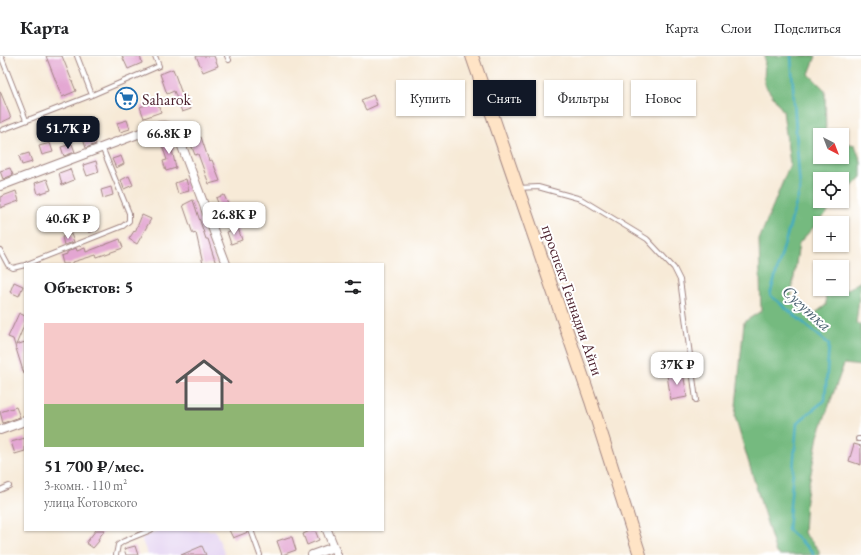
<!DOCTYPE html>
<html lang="ru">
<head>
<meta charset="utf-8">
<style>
	:root { --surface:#fff; --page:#f6f6f6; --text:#202124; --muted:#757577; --line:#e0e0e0; --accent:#111827 }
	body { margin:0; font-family:"EB Garamond",serif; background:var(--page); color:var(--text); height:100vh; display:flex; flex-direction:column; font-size:15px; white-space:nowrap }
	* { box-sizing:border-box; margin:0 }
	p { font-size:13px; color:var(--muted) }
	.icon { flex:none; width:22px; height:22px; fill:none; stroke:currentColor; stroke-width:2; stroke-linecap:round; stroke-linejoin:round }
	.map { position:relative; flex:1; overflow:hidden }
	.sheet { position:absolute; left:24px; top:207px; width:360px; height:268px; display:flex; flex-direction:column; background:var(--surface); border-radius:0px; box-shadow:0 1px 3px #0004 }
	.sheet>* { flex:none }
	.top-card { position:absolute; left:396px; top:24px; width:380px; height:36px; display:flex; gap:8px }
	.needle { width:26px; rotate:138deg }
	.buttons { position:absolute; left:813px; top:72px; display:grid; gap:8px }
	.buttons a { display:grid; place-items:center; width:36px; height:36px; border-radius:0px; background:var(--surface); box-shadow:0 1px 3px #0004; font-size:20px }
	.price { position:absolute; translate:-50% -34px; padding:0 9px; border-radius:8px; background:#fff; color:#222; font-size:13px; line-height:26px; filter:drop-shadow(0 1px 2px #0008) }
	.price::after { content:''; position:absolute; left:50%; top:24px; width:12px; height:9px; margin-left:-6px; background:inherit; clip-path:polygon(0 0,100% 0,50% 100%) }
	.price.selected { background:var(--accent); color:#fff }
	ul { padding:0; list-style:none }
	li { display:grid; align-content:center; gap:8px; height:212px; padding:0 20px }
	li+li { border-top:1px solid var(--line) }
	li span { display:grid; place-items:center; height:124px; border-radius:0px; color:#555 }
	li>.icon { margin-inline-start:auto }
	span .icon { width:72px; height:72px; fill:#fffc; stroke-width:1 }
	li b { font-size:17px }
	h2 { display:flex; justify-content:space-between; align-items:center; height:48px; padding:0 20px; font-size:17px }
	.pill { padding:0 14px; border-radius:0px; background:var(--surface); box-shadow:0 1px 3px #0004; font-size:14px; line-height:36px }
	.pill.selected { background:var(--accent); color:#fff }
	header { display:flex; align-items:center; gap:24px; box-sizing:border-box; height:56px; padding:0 20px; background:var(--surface); border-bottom:1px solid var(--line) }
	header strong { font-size:19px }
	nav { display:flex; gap:22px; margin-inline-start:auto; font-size:14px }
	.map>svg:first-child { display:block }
	.built { fill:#e4d3f2 }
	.forest { fill:#74ba7f; stroke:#5f6c55 }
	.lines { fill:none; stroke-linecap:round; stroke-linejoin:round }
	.stream { stroke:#42acc1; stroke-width:2.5 }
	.building { fill:#e3a6d2 }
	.lane-casing { stroke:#a08481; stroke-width:6 }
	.street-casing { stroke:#a08481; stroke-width:10 }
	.secondary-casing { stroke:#a08481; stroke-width:14 }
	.lane { stroke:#fff; stroke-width:4 }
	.street { stroke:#fff; stroke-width:8 }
	.secondary { stroke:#ffe4c6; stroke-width:12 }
	.labels { text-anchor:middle; stroke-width:4; stroke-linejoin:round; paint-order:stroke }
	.poi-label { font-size:16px; fill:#4a1f2b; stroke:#fff; text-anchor:start }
	.street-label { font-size:16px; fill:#4a1f2b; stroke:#fff }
	.water-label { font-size:17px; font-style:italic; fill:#465e6e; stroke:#fff }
</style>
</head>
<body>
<header>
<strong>Карта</strong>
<nav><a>Карта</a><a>Слои</a><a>Поделиться</a></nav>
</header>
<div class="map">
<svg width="861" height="499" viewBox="0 0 861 499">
	<rect width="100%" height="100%" fill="#fff"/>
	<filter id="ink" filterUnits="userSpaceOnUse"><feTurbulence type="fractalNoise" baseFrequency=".025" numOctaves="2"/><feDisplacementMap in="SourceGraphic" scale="8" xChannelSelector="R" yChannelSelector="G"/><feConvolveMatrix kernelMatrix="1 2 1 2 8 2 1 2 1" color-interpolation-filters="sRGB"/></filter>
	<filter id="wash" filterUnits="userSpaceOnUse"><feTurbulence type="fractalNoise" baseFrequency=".012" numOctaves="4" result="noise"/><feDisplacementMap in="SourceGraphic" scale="16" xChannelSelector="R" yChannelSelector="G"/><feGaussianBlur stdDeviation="0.9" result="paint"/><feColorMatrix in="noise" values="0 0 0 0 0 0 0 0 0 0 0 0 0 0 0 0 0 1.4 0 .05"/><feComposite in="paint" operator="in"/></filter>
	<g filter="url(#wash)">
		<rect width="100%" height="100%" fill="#f7ead7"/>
		<path class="built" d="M160,474H215L225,499H148L141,482Z"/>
		<path class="forest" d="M765,0H816L809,18L825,34L826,79H820V101H842V86L855,89L861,106V121L842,141V123H820V145H838L799,187L791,242L814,258L826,249L825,233H842V225L845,235L861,225L856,268H861V310L844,308L818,380L806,443L804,477L819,494V499H779L776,497L735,361L744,266L761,255L759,184L790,108L783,55L764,28Z"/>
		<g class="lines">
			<path class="stream" d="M791,0L800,134L770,239L829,288L825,344L797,367L788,474L813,496V499"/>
		</g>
		<g id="blocks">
			<path class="building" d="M46,0H62L76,35L62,41Z
				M122,0H140L142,7L128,13Z
				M196,0H214L218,10L203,16Z
				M173,13L183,41L186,40L191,53L182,56L174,35L167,38L160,18Z
				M0,35L11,62L0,67Z
				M133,36L137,44L121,51L118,42Z
				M373,39L377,49L366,54L361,44Z
				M157,45L161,56L144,62L140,51Z
				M127,64L130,73L120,76L117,67Z
				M94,80L96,88L86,92L83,83Z
				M201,81L209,105L212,104L220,125L209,128L198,98L195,99L190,86Z
				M171,82L174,94H172L176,112L166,115L163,105L167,104L161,86Z
				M50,87L53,96L42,99L39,90Z
				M72,88L75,96L64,100L61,91Z
				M29,97L32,106L22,109L19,100Z
				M121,100L124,108L116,112L112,103Z
				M96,105L99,116L87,120L83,109Z
				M10,112L13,119L3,123L0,115Z
				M70,113L74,124L62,129L59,117Z
				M129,120L133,129L124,133L121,124Z
				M47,123L51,134L38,138L35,127Z
				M186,123L189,135L178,138L175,127Z
				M111,131L113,139L103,142L101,134Z
				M16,135L19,145L0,152V141Z
				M224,139L228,148L220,151L216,142Z
				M193,144L206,183H208L216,208H203L196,177L193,178L183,149Z
				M142,159L151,163L137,188L129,183L134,175L135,176Z
				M95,165L99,173L89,177L86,169Z
				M238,172L242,184L231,188L227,176Z
				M71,178L74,186L64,189L62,181Z
				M120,183L123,192L97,201L96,199L73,206V208H63L61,200L67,198V196L76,192L77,195L85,192L86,196Z
				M14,226L23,230L19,240L10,236Z
				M19,257L25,260V267L16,289L25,286V318H24L13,283L8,281Z
				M683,316L687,341L671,344L667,319Z
				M16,351L20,361L3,367L0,356Z
				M25,382V395L15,398L11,386Z
				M854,388L861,390V409L849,405Z
				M96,474H105L98,483L99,485L93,492L86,487Z
				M229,474H248V476L233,482Z
				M312,474H315L319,484L307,489L303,478Z
				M289,481H292L296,494L282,499L277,485Z
				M135,490L138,499H126L124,493Z
				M202,490L206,499H181Z"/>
		</g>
	</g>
	<g filter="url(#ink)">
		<use href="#blocks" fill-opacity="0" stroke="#a08481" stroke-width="1"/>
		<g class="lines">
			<defs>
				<path id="lane" d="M1,0L26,64
					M77,0L92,39
					M227,0L229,4
					M2,74L92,39L159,10L155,0
					M518,132L538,131L581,143L647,183L674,212L680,224L696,344
					M0,194L8,209L13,212L25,209
					M27,208L123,170L129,165V157L102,91
					M858,383H861
					M0,434L9,430
					M251,474L260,499
					M116,499L118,489L124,485L151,474"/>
				<path id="street" d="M0,130L159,70C173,68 174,74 180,85L226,208
					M0,374L25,365
					M327,474L337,499
					M312,499L334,491"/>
				<path id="secondary" d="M472,0L591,345L640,499"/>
			</defs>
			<use href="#lane" class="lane-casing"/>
			<use href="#street" class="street-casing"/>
			<use href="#secondary" class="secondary-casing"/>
			<use href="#lane" class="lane"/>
			<use href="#street" class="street"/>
			<use href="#secondary" class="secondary"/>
		</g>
	</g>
	<defs>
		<symbol id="supermarket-ring" viewBox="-11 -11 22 22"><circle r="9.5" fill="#fff" stroke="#1f6fb2" stroke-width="1.5"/><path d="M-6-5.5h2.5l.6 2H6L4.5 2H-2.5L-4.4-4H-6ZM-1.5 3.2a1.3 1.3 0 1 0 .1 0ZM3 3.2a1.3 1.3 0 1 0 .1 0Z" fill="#1f6fb2"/></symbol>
	</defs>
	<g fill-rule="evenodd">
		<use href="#supermarket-ring" x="114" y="30" width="25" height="25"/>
	</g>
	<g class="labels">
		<g class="poi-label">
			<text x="142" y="49">Saharok</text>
		</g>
		<g class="street-label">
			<text transform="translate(573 244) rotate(71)" y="6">проспект Геннадия Айги</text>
		</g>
		<g class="water-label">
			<text transform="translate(807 252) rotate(42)" y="6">Сугутка</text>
		</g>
	</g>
</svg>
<div class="buttons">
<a><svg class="needle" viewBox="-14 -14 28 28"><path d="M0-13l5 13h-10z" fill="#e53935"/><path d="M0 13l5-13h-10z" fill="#757577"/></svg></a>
<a><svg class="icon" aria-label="locate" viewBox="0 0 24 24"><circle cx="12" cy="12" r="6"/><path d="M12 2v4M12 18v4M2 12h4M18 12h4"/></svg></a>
<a>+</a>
<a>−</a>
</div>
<b class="price selected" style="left:68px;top:94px">51.7K ₽</b>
<b class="price" style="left:169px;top:99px">66.8K ₽</b>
<b class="price" style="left:234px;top:180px">26.8K ₽</b>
<b class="price" style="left:68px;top:184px">40.6K ₽</b>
<b class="price" style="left:677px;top:330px">37K ₽</b>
<div class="top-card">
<a class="pill">Купить</a>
<a class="pill selected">Снять</a>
<a class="pill">Фильтры</a>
<a class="pill">Новое</a>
</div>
<section class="sheet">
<h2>Объектов: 5<svg class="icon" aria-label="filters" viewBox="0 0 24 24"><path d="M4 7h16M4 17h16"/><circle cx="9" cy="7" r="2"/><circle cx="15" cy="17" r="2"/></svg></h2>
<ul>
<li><span style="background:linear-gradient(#f6c9c9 65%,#8fb573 0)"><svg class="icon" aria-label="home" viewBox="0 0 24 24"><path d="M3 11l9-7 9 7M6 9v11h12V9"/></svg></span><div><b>51 700 ₽/мес.</b><p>3-комн. · 110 m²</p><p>улица Котовского</p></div></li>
</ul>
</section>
</div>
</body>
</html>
